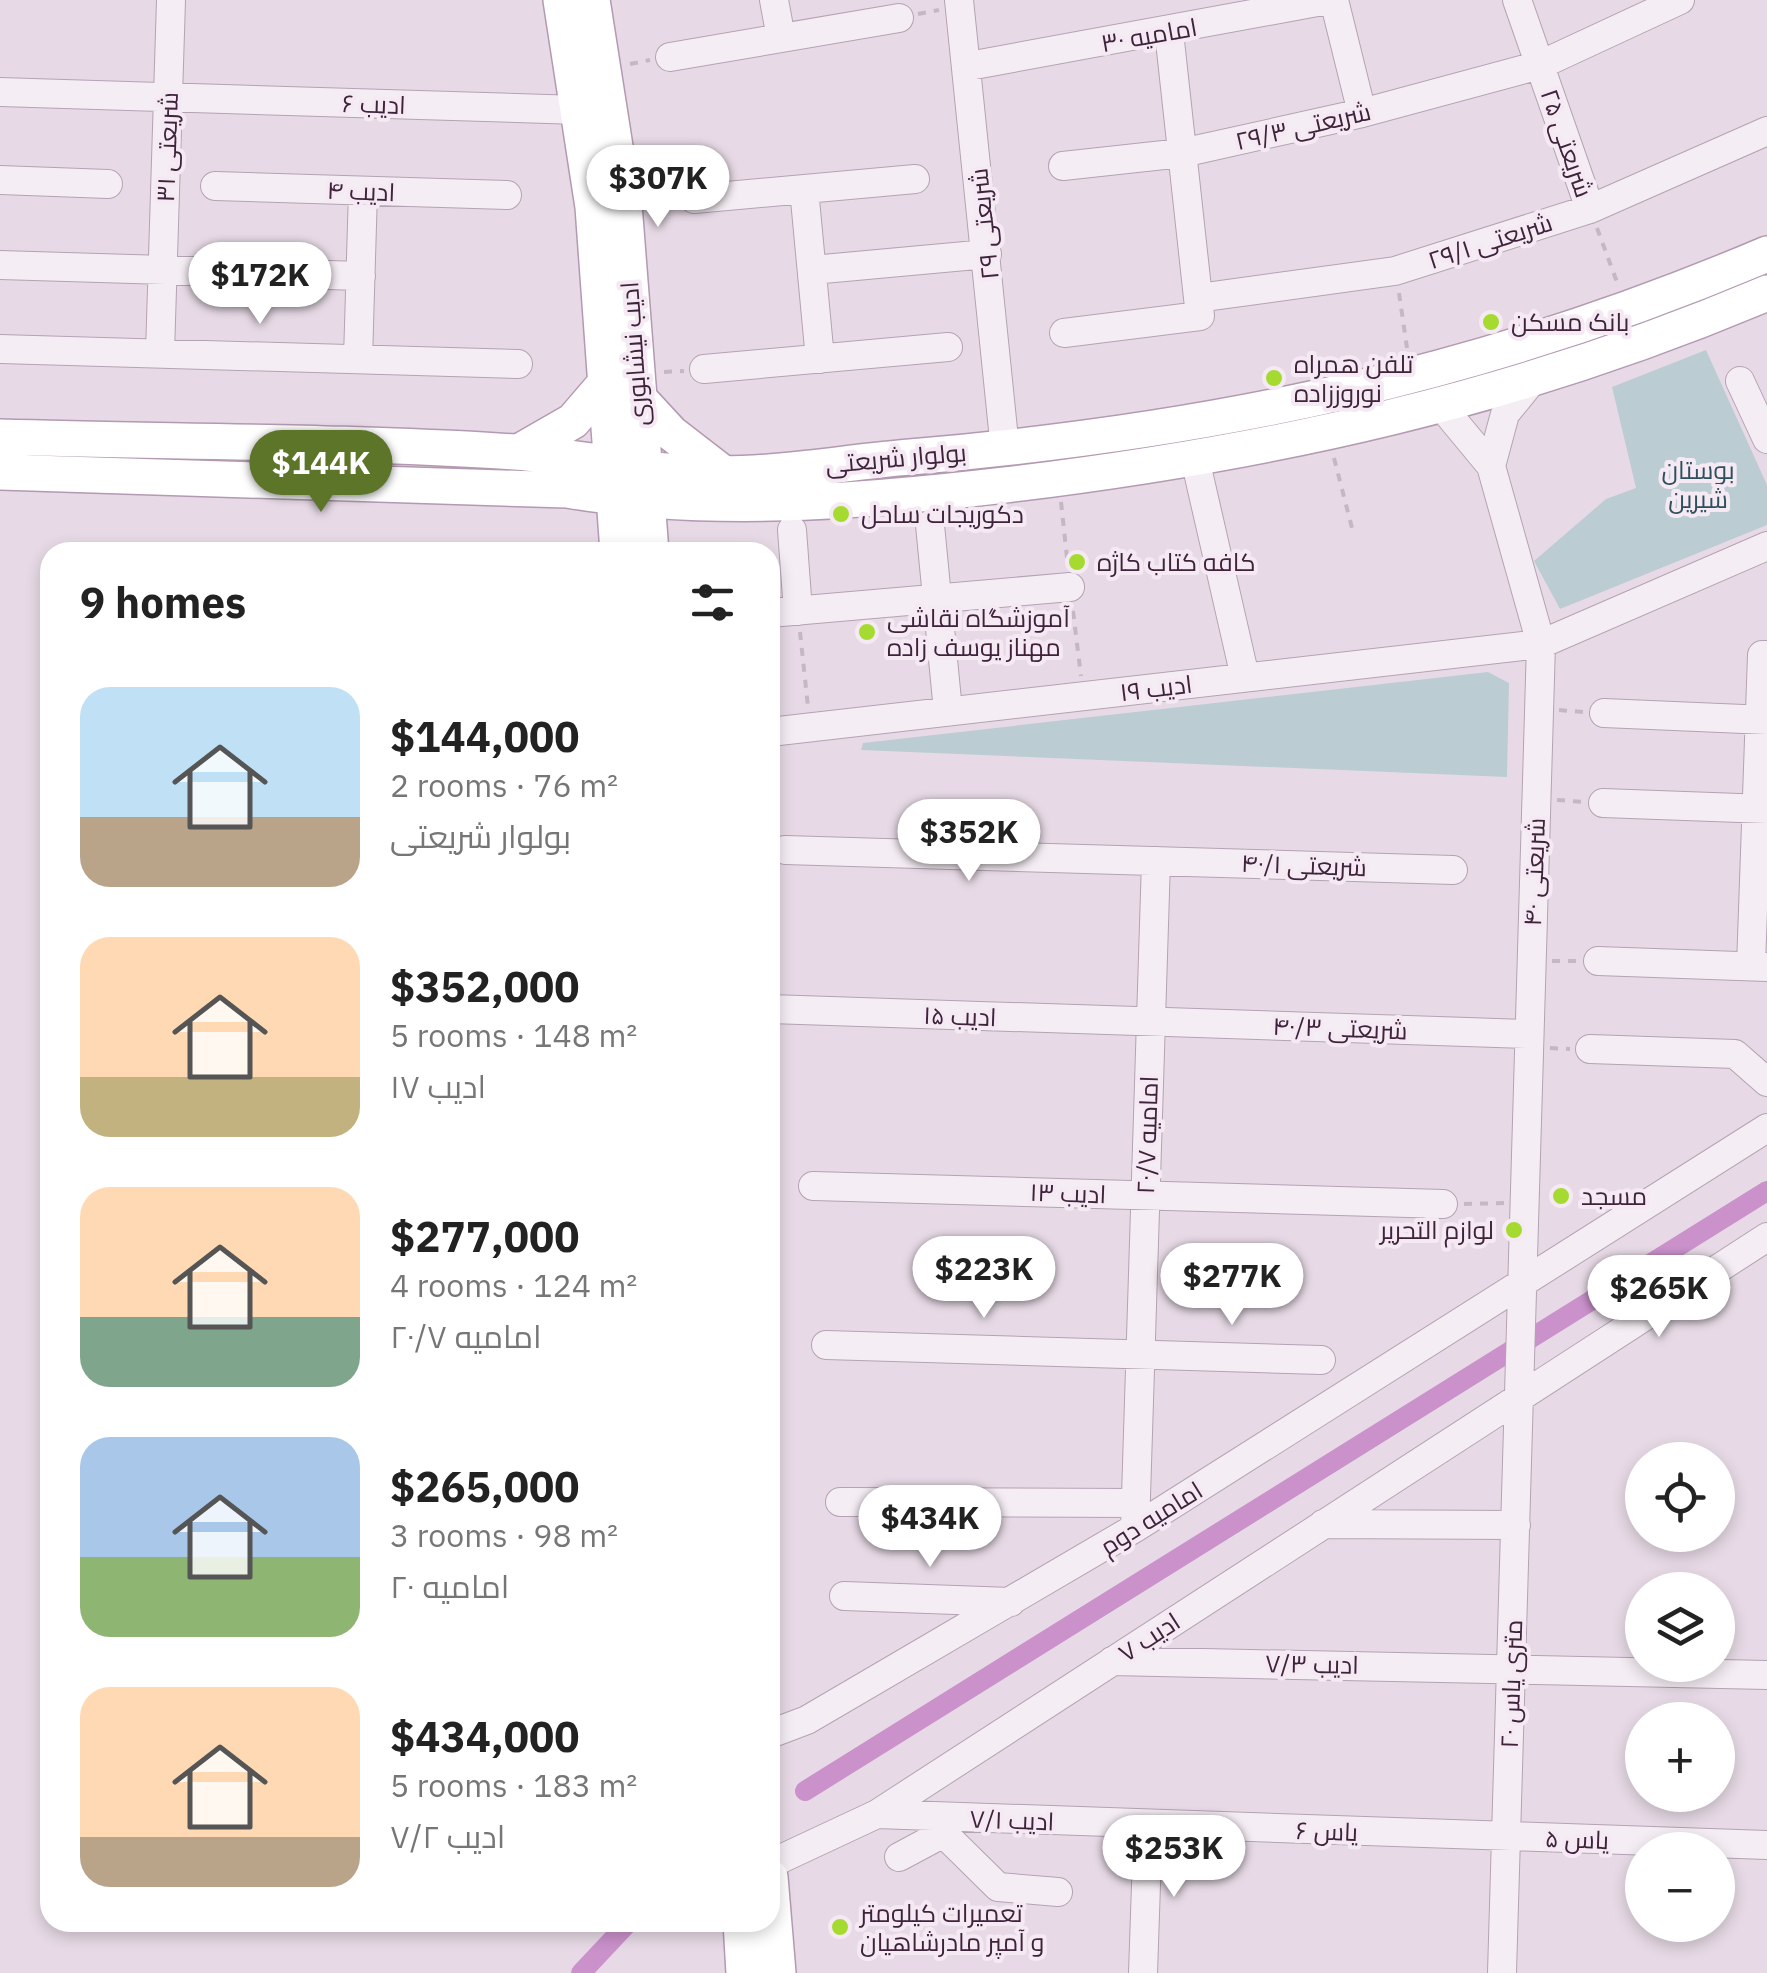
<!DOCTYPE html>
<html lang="en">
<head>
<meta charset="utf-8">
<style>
	:root { --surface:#fff; --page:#f2f2f2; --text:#222; --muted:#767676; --accent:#5d7529 }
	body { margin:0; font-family:"IBM Plex Sans",Cairo,sans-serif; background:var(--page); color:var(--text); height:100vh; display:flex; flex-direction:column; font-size:38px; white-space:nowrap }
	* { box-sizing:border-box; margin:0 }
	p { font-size:32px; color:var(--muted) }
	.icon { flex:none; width:55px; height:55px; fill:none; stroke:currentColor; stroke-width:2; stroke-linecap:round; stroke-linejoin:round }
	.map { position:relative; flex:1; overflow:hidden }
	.details { position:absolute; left:40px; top:542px; width:740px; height:1390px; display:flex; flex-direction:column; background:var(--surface); border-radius:30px; box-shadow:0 5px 15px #0003 }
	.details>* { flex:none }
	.fabs { position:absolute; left:1625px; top:1442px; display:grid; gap:20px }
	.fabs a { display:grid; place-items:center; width:110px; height:110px; border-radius:50%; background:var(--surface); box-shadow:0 5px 15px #0003; font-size:50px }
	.price { position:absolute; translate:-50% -85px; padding:0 22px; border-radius:35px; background:#fff; color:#222; font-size:32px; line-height:65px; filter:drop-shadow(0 2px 5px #0008) }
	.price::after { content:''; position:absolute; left:50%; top:60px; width:30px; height:22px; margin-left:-15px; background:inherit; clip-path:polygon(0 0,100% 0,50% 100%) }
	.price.current { background:var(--accent); color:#fff }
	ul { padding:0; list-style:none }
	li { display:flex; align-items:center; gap:30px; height:250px; padding:0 40px }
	li span { display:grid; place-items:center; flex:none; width:280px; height:200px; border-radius:30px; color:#555 }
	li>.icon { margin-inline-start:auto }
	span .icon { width:120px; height:120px; fill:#fffc; stroke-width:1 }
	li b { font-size:42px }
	h2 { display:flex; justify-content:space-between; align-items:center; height:120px; padding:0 40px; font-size:42px }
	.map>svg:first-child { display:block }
	.green { fill:#bbcdd2 }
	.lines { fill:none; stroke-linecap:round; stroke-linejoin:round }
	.canal { stroke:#ca91cb; stroke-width:20 }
	.minor-casing { stroke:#b4a3b3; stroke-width:30 }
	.major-casing { stroke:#b499b2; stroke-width:38 }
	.path { stroke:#c5b8c4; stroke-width:4; stroke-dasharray:8 8; stroke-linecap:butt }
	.minor { stroke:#f5edf4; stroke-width:28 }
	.major { stroke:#fff; stroke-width:35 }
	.poi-dot { fill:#a5db31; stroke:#f5eaf4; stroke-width:4 }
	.labels { text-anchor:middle; stroke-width:8; stroke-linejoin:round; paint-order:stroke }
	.street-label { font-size:25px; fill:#3e233b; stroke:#f5eaf4 }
	.poi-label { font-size:25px; fill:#3e233b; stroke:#f5eaf4; text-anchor:start }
	.park-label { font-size:25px; fill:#2f4f5b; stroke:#f5eaf4 }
</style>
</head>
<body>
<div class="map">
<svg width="1767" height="1973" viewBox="0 0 1767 1973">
	<rect width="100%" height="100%" fill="#e7dae6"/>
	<path class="green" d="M1706,350L1767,485V525L1560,609L1534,561L1606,499L1636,488L1612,387Z
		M1488,672L1509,683L1507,777L861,750L863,743Z"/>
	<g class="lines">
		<path class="canal" d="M805,1791L1767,1191
			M581,1973L629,1922"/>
		<defs>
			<path id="minor" d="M774,0L781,38
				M959,0L1005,449
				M1334,0L1362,113
				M1517,0L1590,209
				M670,57L899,18
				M969,66L1328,0
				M0,92L579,110
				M1063,166L1182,153L1362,113L1540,65L1680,0
				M0,180L108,184
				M215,186L507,195
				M804,189L820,359
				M694,199L915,179
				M0,265L361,276
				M812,270L987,254
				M1198,298L1395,271L1590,209L1767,131
				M1064,333L1200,316L1169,32
				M0,349L518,364
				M160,353L171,0
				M358,359L363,191
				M704,369L948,347
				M1740,381L1767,439
				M1443,408L1491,466L1505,414L1532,381
				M1195,459L1245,677
				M1491,466L1541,644L1502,1973
				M930,525L948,711
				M792,530L798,611
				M770,613L1070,587
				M1604,713L1767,720
				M770,732L1541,644L1767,546
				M1603,803L1767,809
				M785,850L1453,870
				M1598,961L1767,967
				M1751,966L1762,655H1767
				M770,1009L1529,1034
				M1590,1049L1735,1054L1767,1082
				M813,1186L1443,1204
				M826,1345L1321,1360
				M840,1502L1136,1503
				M1323,1524L1516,1525
				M1135,1528L1156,861
				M844,1596L1011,1602
				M1112,1661L1767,1675
				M770,1734L807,1720L1135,1528L1767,1128
				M877,1814L1767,1845
				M927,1817L998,1887L1058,1892
				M899,1857L942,1834
				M770,1864L877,1814L1767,1237
				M1143,1973L1148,1826"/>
			<path id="major" d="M561,0L593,207L618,552
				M592,0L624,204L651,552
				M635,394L671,433L724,474
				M0,437C171,442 344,441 515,452C584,457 651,474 721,474C783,474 848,462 910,457C1216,431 1483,375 1767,254
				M519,452L573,421L603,386
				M0,472L567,490C710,514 861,502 1005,485C1273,453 1517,399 1767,293
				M770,1877L778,1973
				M741,1922L744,1973"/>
		</defs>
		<use href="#minor" class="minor-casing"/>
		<use href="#major" class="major-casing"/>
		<path class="path" d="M918,14L939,10
			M630,64L650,60
			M1597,228L1618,285
			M1399,293L1407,348
			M664,372L684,371
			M1334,458L1352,528
			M1061,502L1068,567
			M1073,611L1081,676
			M800,632L808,707
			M1559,710L1584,712
			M1557,800L1583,802
			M1552,961H1578
			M1550,1048L1570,1049
			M1464,1204L1504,1203"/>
		<use href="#minor" class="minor"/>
		<use href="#major" class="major"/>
	</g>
	<g class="poi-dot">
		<circle cx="1491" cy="322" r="10"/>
		<circle cx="1274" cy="378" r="10"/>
		<circle cx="841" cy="514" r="10"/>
		<circle cx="1077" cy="562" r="10"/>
		<circle cx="867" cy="632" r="10"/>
		<circle cx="1561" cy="1196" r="10"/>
		<circle cx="1514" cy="1230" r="10"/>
		<circle cx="840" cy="1927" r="10"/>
	</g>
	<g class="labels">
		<g class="street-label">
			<text transform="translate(1149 35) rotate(-10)" y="9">امامیه ۳۰</text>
			<text transform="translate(374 104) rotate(2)" y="9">ادیب ۶</text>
			<text transform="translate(1303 126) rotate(-13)" y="9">شریعتی ۲۹/۳</text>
			<text transform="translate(1567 143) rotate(71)" y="9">شریعتی ۲۵</text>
			<text transform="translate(167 147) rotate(-88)" y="9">شریعتی ۳۱</text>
			<text transform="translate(361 191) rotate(2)" y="9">ادیب ۴</text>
			<text transform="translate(984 224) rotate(-96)" y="9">شریعتی ۲۹</text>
			<text transform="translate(1490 241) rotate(-18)" y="9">شریعتی ۲۹/۱</text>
			<text transform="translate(634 354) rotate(-94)" y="9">ادیب نیشابوری</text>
			<text transform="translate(896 458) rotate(-5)" y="9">بولوار شریعتی</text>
			<text transform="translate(1156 688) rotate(-7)" y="9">ادیب ۱۹</text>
			<text transform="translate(1304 865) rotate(2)" y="9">شریعتی ۴۰/۱</text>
			<text transform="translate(1534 872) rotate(-88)" y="9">شریعتی ۴۰</text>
			<text transform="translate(960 1016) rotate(2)" y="9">ادیب ۱۵</text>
			<text transform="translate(1340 1028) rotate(2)" y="9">شریعتی ۴۰/۳</text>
			<text transform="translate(1147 1135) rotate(-88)" y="9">امامیه ۲۰/۷</text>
			<text transform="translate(1068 1193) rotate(2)" y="9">ادیب ۱۳</text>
			<text transform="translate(1151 1518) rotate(-32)" y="9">امامیه دوم</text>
			<text transform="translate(1149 1637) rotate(-33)" y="9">ادیب ۷</text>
			<text transform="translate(1312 1664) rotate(1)" y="9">ادیب ۷/۳</text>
			<text transform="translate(1511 1684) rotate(-88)" y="9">۲۰ متری یاس</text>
			<text transform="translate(1012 1820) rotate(2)" y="9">ادیب ۷/۱</text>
			<text transform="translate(1327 1831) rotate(2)" y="9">یاس ۶</text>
			<text transform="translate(1577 1839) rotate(2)" y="9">یاس ۵</text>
		</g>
		<g class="poi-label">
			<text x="1511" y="331">بانک مسکن</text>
			<text x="1294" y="373">تلفن همراه<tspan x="1294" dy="29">نوروززاده</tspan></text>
			<text x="861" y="523">دکوریجات ساحل</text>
			<text x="1097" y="571">کافه کتاب کاژه</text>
			<text x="887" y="627">آموزشگاه نقاشی<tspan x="887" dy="29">مهناز یوسف زاده</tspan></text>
			<text x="1581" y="1205">مسجد</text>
			<text x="1494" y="1239" text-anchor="end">لوازم التحریر</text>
			<text x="860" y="1922">تعمیرات کیلومتر<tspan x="860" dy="29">و آمپر مادرشاهیان</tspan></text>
		</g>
		<g class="park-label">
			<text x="1698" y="479">بوستان<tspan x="1698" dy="29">شیرین</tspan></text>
		</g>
	</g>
</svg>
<div class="fabs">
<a><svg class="icon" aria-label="locate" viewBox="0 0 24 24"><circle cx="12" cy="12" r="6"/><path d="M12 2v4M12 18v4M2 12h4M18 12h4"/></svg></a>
<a><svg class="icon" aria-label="layers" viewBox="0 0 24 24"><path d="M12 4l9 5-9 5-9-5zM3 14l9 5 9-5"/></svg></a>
<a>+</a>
<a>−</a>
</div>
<b class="price" style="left:658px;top:230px">$307K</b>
<b class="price" style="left:260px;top:327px">$172K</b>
<b class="price current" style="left:321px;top:515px">$144K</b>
<b class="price" style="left:969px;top:884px">$352K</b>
<b class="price" style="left:984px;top:1321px">$223K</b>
<b class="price" style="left:1232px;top:1328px">$277K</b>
<b class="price" style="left:1659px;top:1340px">$265K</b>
<b class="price" style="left:930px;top:1570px">$434K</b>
<b class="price" style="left:1174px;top:1900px">$253K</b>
<section class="details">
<h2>9 homes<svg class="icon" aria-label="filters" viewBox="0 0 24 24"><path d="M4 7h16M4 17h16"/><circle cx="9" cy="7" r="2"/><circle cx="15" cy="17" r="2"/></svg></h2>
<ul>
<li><span style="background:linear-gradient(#bfe0f5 65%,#b9a48a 0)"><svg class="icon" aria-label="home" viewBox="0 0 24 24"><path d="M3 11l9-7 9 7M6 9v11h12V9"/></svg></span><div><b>$144,000</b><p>2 rooms · 76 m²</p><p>بولوار شریعتی</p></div></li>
<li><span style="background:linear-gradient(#ffd9b3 70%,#c2b280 0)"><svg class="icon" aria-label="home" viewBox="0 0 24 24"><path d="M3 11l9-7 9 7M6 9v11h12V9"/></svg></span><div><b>$352,000</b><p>5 rooms · 148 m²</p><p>ادیب ۱۷</p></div></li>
<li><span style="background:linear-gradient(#ffd9b3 65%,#7fa58c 0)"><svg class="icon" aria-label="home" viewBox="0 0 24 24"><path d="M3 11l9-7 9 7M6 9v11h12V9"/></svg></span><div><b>$277,000</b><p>4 rooms · 124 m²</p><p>امامیه ۲۰/۷</p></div></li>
<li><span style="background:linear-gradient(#a9c7e8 60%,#8fb573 0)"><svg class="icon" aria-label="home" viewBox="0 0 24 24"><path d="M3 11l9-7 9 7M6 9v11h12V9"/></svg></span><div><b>$265,000</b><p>3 rooms · 98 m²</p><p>امامیه ۲۰</p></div></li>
<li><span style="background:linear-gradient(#ffd9b3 75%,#b9a48a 0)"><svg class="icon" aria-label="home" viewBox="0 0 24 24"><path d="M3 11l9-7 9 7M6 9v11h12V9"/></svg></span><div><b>$434,000</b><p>5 rooms · 183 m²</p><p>ادیب ۷/۲</p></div></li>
</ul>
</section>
</div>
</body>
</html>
